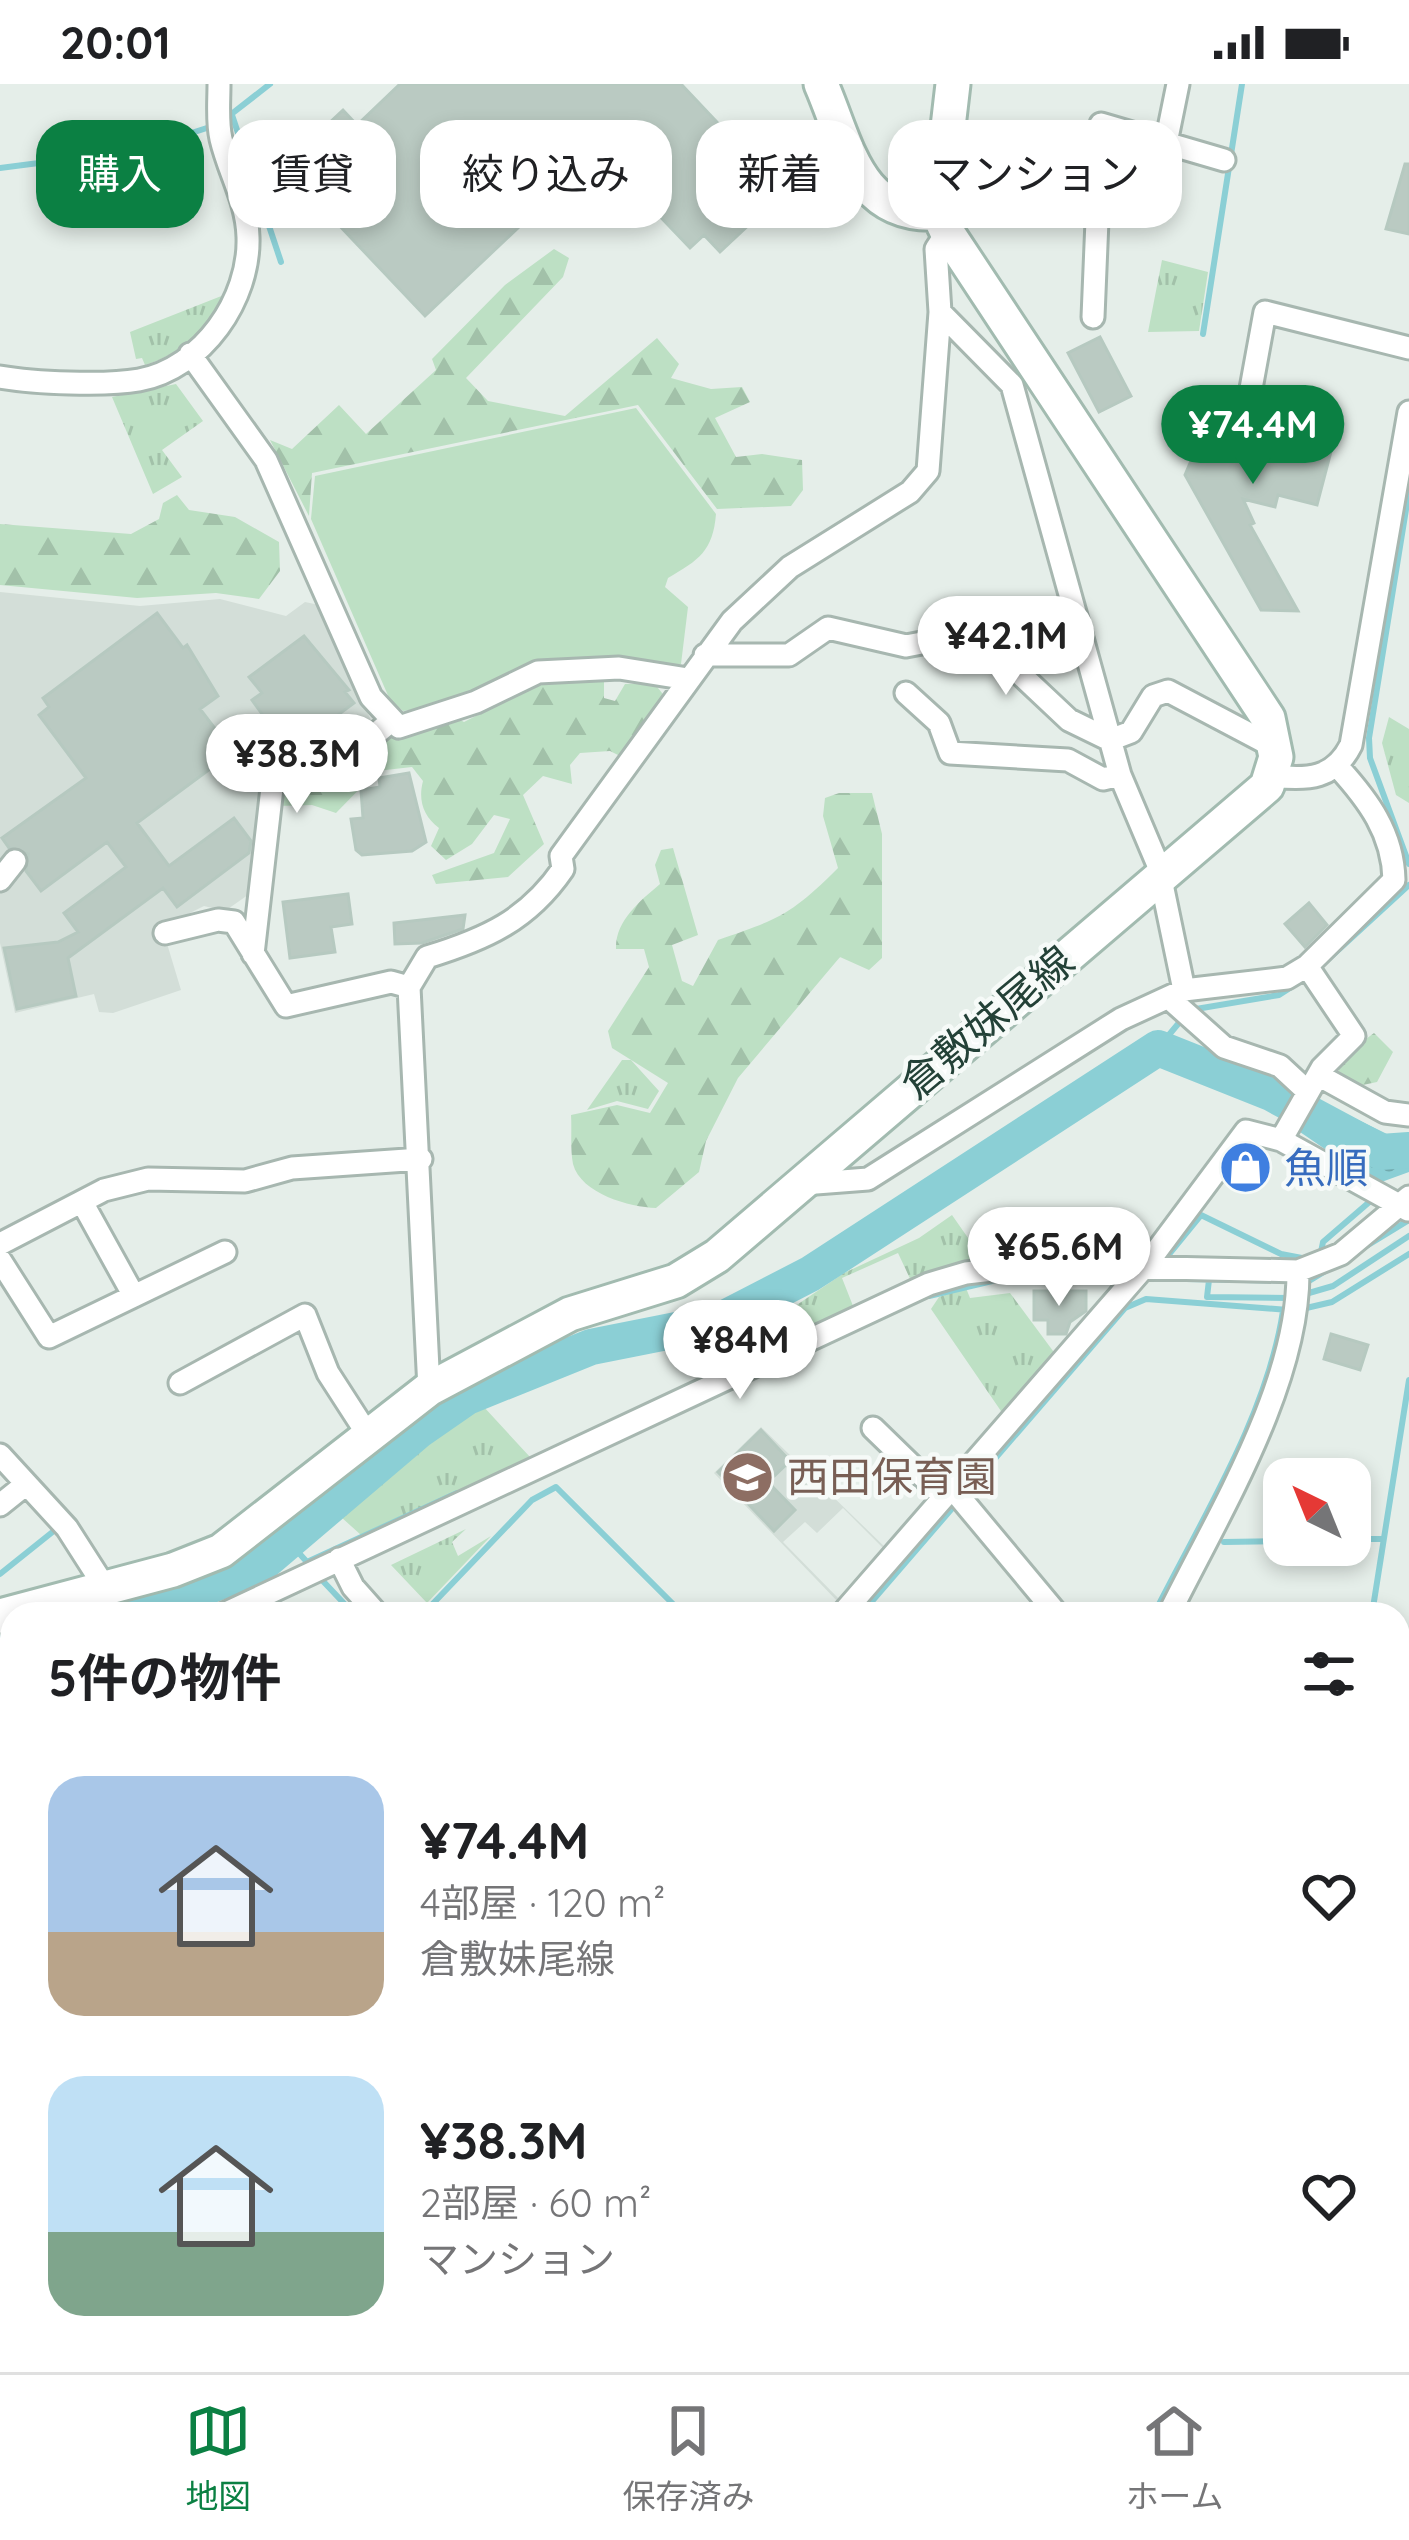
<!DOCTYPE html>
<html lang="ja">
<head>
<meta charset="utf-8">
<style>
	:root { --surface:#fff; --page:#f6f6f6; --text:#202124; --muted:#757577; --line:#e0e0e0; --accent:#0b8043 }
	body { margin:0; font-family:Quicksand,"Noto Sans JP",sans-serif; background:var(--page); color:var(--text); height:100vh; display:flex; flex-direction:column; font-size:45px; white-space:nowrap }
	* { box-sizing:border-box; margin:0 }
	p { font-size:39px; color:var(--muted) }
	.icon { flex:none; width:66px; height:66px; fill:none; stroke:currentColor; stroke-width:2; stroke-linecap:round; stroke-linejoin:round }
	.map { position:relative; flex:1; overflow:hidden }
	.side { position:absolute; left:0px; top:1518px; width:1410px; height:771px; display:flex; flex-direction:column; background:var(--surface); border-radius:36px 36px 0 0; box-shadow:0 6px 18px #0003 }
	.side>* { flex:none }
	.guide { position:absolute; left:36px; top:36px; width:1338px; height:108px; display:flex; gap:24px }
	.needle { width:78px; rotate:317deg }
	.fabs { position:absolute; left:1263px; top:1374px; display:grid; gap:24px }
	.fabs a { display:grid; place-items:center; width:108px; height:108px; border-radius:24px; background:var(--surface); box-shadow:0 6px 18px #0003; font-size:60px }
	.price { position:absolute; translate:-50% -102px; padding:0 27px; border-radius:42px; background:#fff; color:#222; font-size:39px; line-height:78px; filter:drop-shadow(0 3px 6px #0008) }
	.price::after { content:''; position:absolute; left:50%; top:72px; width:36px; height:27px; margin-left:-18px; background:inherit; clip-path:polygon(0 0,100% 0,50% 100%) }
	.price.active { background:var(--accent); color:#fff }
	ul { padding:0; list-style:none }
	li { display:flex; align-items:center; gap:36px; height:300px; padding:0 48px }
	li span { display:grid; place-items:center; flex:none; width:336px; height:240px; border-radius:36px; color:#555 }
	li>.icon { margin-inline-start:auto }
	span .icon { width:144px; height:144px; fill:#fffc; stroke-width:1 }
	li b { font-size:51px }
	h2 { display:flex; justify-content:space-between; align-items:center; height:144px; padding:0 48px; font-size:51px }
	.tag { padding:0 42px; border-radius:36px; background:var(--surface); box-shadow:0 6px 18px #0003; font-size:42px; line-height:108px }
	.tag.active { background:var(--accent); color:#fff }
	.status { display:flex; justify-content:space-between; align-items:center; height:84px; padding:0 60px; background:var(--surface); direction:ltr }
	.status svg { height:33px; fill:currentColor }
	.tab-bar { display:flex; justify-content:space-around; align-items:center; height:168px; border-top:3px solid var(--line); background:var(--surface); font-size:33px; color:var(--muted) }
	.tab-bar a { display:grid; justify-items:center; gap:6px }
	.tab-bar .active { color:var(--accent) }
	.map>svg:first-child { display:block }
	.built { fill:#d3ded8; fill-rule:evenodd }
	.grass { fill:url(#grass-tufts) }
	.forest { fill:url(#forest-firs) }
	.garden { fill:#bde0c4 }
	.water { fill:url(#water-ripples) }
	.lines { fill:none; stroke-linecap:round; stroke-linejoin:round }
	.stream { stroke:#8bcfd5; stroke-width:6 }
	.river { stroke:#8bcfd5; stroke-width:36 }
	.building { fill:#bacac2; stroke:#b6c9c0; stroke-width:3 }
	.street-casing { stroke:#a7b7b0; stroke-width:27 }
	.secondary-casing { stroke:#a2bbb0; stroke-width:39 }
	.street { stroke:#fff; stroke-width:21 }
	.secondary { stroke:#fff; stroke-width:33 }
	.labels { text-anchor:middle; stroke-width:9; stroke-linejoin:round; paint-order:stroke }
	.street-label { font-size:42px; fill:#234137; stroke:#f6faf8 }
	.shop-label { font-size:42px; fill:#366cbe; stroke:#f6faf8; text-anchor:start }
	.education-label { font-size:42px; fill:#785e54; stroke:#f6faf8; text-anchor:start }
</style>
</head>
<body>
<div class="status"><b>20:01</b><svg viewBox="0 0 49 12"><path d="M0 12V9h3v3zM5 12V6h3v6zM10 12V3h3v9zM15 12V0h3v12zM26 1h20v11H26zM47 4h2v5h-2z"/></svg></div>
<div class="map">
<svg width="1409" height="2288" viewBox="0 0 1409 2288">
	<defs>
		<pattern id="grass-tufts" width="24" height="20" patternUnits="userSpaceOnUse" patternTransform="scale(3)"><rect width="24" height="20" fill="#bde0c4"/><path d="M3 7l-1-3M5 7V3M7 7l1-3M15 17l-1-3M17 17v-4M19 17l1-3" fill="none" stroke="#a2c1a9"/></pattern>
		<pattern id="forest-firs" width="22" height="20" patternUnits="userSpaceOnUse" patternTransform="scale(3)"><rect width="22" height="20" fill="#bde0c4"/><path d="M5 1l3.5 6h-7zM16 11l3.5 6h-7z" fill="#a2c1a9"/></pattern>
		<pattern id="water-ripples" width="26" height="14" patternUnits="userSpaceOnUse" patternTransform="scale(3)"><rect width="26" height="14" fill="#8bcfd5"/><path d="M2 4q2-2 4 0t4 0M15 11q2-2 4 0t4 0" fill="none" stroke="#71aaae"/></pattern>
	</defs>
	<rect width="100%" height="100%" fill="#e5eee9"/>
	<path class="built" d="M0,508L140,522L220,515L286,532L305,518L319,521L374,643L290,677L286,673L273,683L255,806L225,827L204,822L162,843L181,906L113,929L99,928L94,910L15,929L0,859Z
		M761,1343L888,1466L840,1520L714,1389ZM843,1424L885,1466L841,1517L783,1458L805,1438L817,1449Z"/>
	<path class="grass" d="M1162,176L1208,188L1199,247L1148,248Z
		M229,209C207,245 186,268 145,281L142,274L136,275L130,248Z
		M176,300L203,337L162,366L182,393L153,410L112,313Z
		M1389,633L1409,645V719L1396,711L1382,659Z
		M622,976H631L659,1007L648,1025L617,1017L587,1026Z
		M952,1131L987,1181L913,1201L898,1169L842,1194L855,1227L786,1254L776,1235L844,1189L919,1154Z
		M966,1204L970,1214L1010,1209L1056,1271L1003,1330L931,1225L939,1213Z
		M483,1322L530,1373L361,1451L341,1433L430,1357Z
		M466,1445L452,1458L458,1472L491,1452L427,1519L391,1481Z"/>
	<path class="forest" d="M554,165L569,174L563,193L466,294L488,317L565,332L657,254L679,280L671,294L711,305L742,303L750,318L715,334L736,373L762,370L802,376L803,406L791,422L717,425L638,321L312,389L309,432L270,356L292,365L339,321L366,350L436,286L432,275L505,201Z
		M177,411L189,426L235,433L279,458L280,487L259,515L216,509L137,514L0,501V440L131,450L159,435L163,419Z
		M604,597V614L615,617L625,600L654,599L666,614L624,674L610,667L580,669L570,681L572,700L543,692L523,711L544,760L508,793L436,800L432,791L494,769L510,735L494,731L472,760L446,776L431,762L439,744C423,732 418,716 423,697L412,683L377,687L336,729L312,721L277,722L285,693L335,666L451,631L464,638L540,599Z
		M839,709H872L882,750V874L869,886L840,873L738,994L706,1057L699,1088L656,1124C630,1123 581,1110 573,1080C570,1065 572,1046 571,1031L617,1021L650,1029L668,999L612,964L608,947L649,883L644,865H616C615,837 640,817 660,800L655,781L661,766L673,764L698,851L672,861L682,897L693,902L718,856C779,835 791,831 838,784L823,732L825,714Z
		M1374,949L1393,968L1377,998L1358,1002L1339,990L1338,976Z"/>
	<path class="garden" d="M636,324L716,430C713,467 699,476 668,494L665,503L688,523L681,580L522,586L443,621L403,627L390,616L311,435L315,392Z"/>
	<path class="water" d="M1320,1017L1387,1050L1409,1051V1088L1376,1100L1300,1048Z"/>
	<g class="lines">
		<path class="stream" d="M232,31L281,178
			M225,35L270,0
			M0,84L139,66L213,42
			M1203,250L1242,0
			M69,307L103,309
			M1409,407L1369,654L1370,674L1409,780
			M1323,880L1409,801
			M1196,925L1279,911L1293,902
			M1158,964L1178,940
			M1320,1173L1323,1158L1374,1114
			M1161,1180L1201,1131L1281,1170L1307,1175
			M1187,1195L1309,1197L1409,1136
			M1209,1196L1207,1213L1289,1214
			M1302,1211L1333,1202L1409,1152
			M929,1212L992,1197
			M1302,1225L1332,1218L1409,1170
			M1350,1455H1382
			M288,1457L307,1478L457,1409
			M1224,1458L1284,1457
			M0,1490L55,1446
			M321,1495L354,1530
			M423,1530L532,1416L556,1403L683,1530
			M861,1530L1125,1224L1146,1215L1288,1226
			M1154,1530C1201,1436 1267,1332 1283,1227
			M1372,1530L1409,1296
			M0,1578L4,1561
			M0,1885L12,1894
			M1398,1992L1409,2016
			M0,2095L12,2101
			M0,2277L47,2288
			M1137,2277L1139,2288
			M717,2285L788,2279
			M286,2288L293,2277
			M684,2288L704,2286"/>
		<path class="river" d="M134,1530L257,1484L418,1347L467,1313L591,1263L717,1238L810,1190L1158,964L1271,1009L1381,1068L1409,1066
			M0,1561H12"/>
	</g>
	<path class="building" d="M400,0H681L766,90L751,104L768,123L720,168L704,151L690,164L606,76L548,131L540,123L425,232L283,82L343,26L357,41Z
		M1405,80H1409V150L1386,145Z
		M1100,253L1131,312L1099,328L1068,269Z
		M1197,322L1231,330L1242,346L1260,338L1334,356L1317,421L1278,411L1275,423L1243,415L1254,439L1250,441L1298,527L1261,526L1185,391L1196,365L1187,362Z
		M157,529L183,564L187,561L218,612L200,625L233,668L137,739L169,782L234,734L251,757L249,769L177,823L163,804L68,874L76,912L17,925L4,864L58,858L78,848L64,829L126,783L107,758L41,807L26,787L28,770L9,764L2,754L86,694L39,631L49,623L43,614Z
		M304,552L349,606L345,608L354,619L284,671L256,634L262,630L252,616L262,609L249,593Z
		M409,689L426,758L412,767L362,771L356,766L351,735L363,734L361,706L380,703L379,694Z
		M348,810L352,840L331,843L335,868L290,874L283,818Z
		M1309,819L1327,841L1305,863L1285,840Z
		M465,831L463,845L422,859L395,860L394,839Z
		M1252,1064L1268,1076L1243,1108L1228,1096Z
		M1034,1207H1086V1227L1070,1238L1066,1250H1048V1236H1034Z
		M1331,1250L1368,1261L1360,1286L1324,1275Z
		M761,1346L790,1377L768,1398L795,1426L774,1447L718,1388Z"/>
	<g class="lines">
		<defs>
			<path id="street" d="M1166,59L1178,0
				M940,228L1012,301L1120,691L1158,781L1184,906
				M1093,233L1101,40L1224,76
				M190,270L266,376L371,613L399,643L476,618L538,588L619,584L688,595
				M0,293C34,299 105,302 139,296C203,284 250,215 248,153C247,117 229,89 221,55C217,38 219,18 219,0
				M1246,332L1265,228L1409,264
				M705,571H789L828,544L906,562L927,558L1003,574L1069,636L1110,656L1131,648L1153,612L1168,607L1276,664
				M906,609L939,639L950,669L1068,676L1103,695L1120,691
				M1273,692C1308,696 1334,695 1351,661L1409,328
				M0,796L15,777
				M165,849L218,836L234,838L286,922L391,898L409,903
				M253,870L273,695L315,669L378,648L390,638
				M1170,915L1224,963L1280,982L1308,1008
				M1318,991L1385,1028L1409,1031
				M1281,1056L1322,984L1354,952L1307,882
				M803,1100L868,1095L1121,935L1184,906L1287,894L1307,882L1394,796C1393,749 1368,716 1338,683
				M82,1118L134,1212
				M0,1160L104,1106L148,1095L245,1097L292,1084L421,1075
				M0,1176L49,1253L225,1168
				M180,1299L305,1231L328,1289L368,1351
				M429,1305L409,903L427,873C486,855 528,836 563,785L561,772L732,537L790,483L910,408L928,387L940,228L936,165L947,148
				M873,1344L944,1413
				M0,1371L67,1444L106,1505
				M952,1404L1057,1530
				M0,1421L25,1401
				M339,1475L353,1503L377,1530
				M224,1530L929,1200L966,1189L1036,1181L1298,1187L1341,1170L1409,1113
				M842,1530L1146,1181L1246,1047L1281,1056L1408,1126
				M1169,1530C1219,1429 1299,1300 1298,1187
				M0,1639L12,1632
				M0,1703L12,1716
				M9,1814L12,1817
				M1398,1915L1409,1914
				M1398,2211L1409,2210
				M708,2277L711,2288
				M961,2277L962,2288
				M1076,2277L1077,2288
				M1152,2277L1154,2288
				M269,2288L276,2277
				M789,2288L919,2277"/>
			<path id="secondary" d="M821,0C848,62 857,134 938,129
				M0,1532L173,1486L221,1467L429,1305L570,1230L676,1197L717,1172L1267,702L1276,673L1268,634L947,148L938,129L953,0"/>
		</defs>
		<use href="#street" class="street-casing"/>
		<use href="#secondary" class="secondary-casing"/>
		<use href="#street" class="street"/>
		<use href="#secondary" class="secondary"/>
	</g>
	<defs>
		<symbol id="shop-disc" viewBox="-11 -11 22 22"><circle r="9.5" fill="#3f7fe0" stroke="#f6faf8"/><path d="M-5-2.5h2.3a2.7 3.5 0 0 1 5.4 0H5L5.5 6h-11ZM-1.5-2.5h3a1.5 2.3 0 0 0-3 0Z" fill="#fff"/></symbol>
		<symbol id="school-disc" viewBox="-11 -11 22 22"><circle r="9.5" fill="#8d6e63" stroke="#f6faf8"/><path d="M0-5L7-2L0 1L-7-2ZM-4 1L0 2.5L4 1V4Q0 6-4 4Z" fill="#fff"/></symbol>
	</defs>
	<g fill-rule="evenodd">
		<use href="#shop-disc" x="1216" y="1054" width="59" height="59"/>
		<use href="#school-disc" x="718" y="1364" width="59" height="59"/>
	</g>
	<g class="labels">
		<g class="street-label">
			<text transform="translate(987 938) rotate(-40)" y="15">倉敷妹尾線</text>
		</g>
		<g class="shop-label">
			<text x="1284" y="1099">魚順</text>
		</g>
		<g class="education-label">
			<text x="787" y="1408">西田保育園</text>
		</g>
	</g>
</svg>
<div class="fabs">
<a><svg class="needle" viewBox="-14 -14 28 28"><path d="M0-13l5 13h-10z" fill="#e53935"/><path d="M0 13l5-13h-10z" fill="#757577"/></svg></a>
</div>
<b class="price active" style="left:1253px;top:403px">¥74.4M</b>
<b class="price" style="left:1006px;top:614px">¥42.1M</b>
<b class="price" style="left:297px;top:732px">¥38.3M</b>
<b class="price" style="left:1059px;top:1225px">¥65.6M</b>
<b class="price" style="left:740px;top:1318px">¥84M</b>
<div class="guide">
<a class="tag active">購入</a>
<a class="tag">賃貸</a>
<a class="tag">絞り込み</a>
<a class="tag">新着</a>
<a class="tag">マンション</a>
</div>
<section class="side">
<h2>5件の物件<svg class="icon" aria-label="filters" viewBox="0 0 24 24"><path d="M4 7h16M4 17h16"/><circle cx="9" cy="7" r="2"/><circle cx="15" cy="17" r="2"/></svg></h2>
<ul>
<li><span style="background:linear-gradient(#a9c7e8 65%,#b9a48a 0)"><svg class="icon" aria-label="home" viewBox="0 0 24 24"><path d="M3 11l9-7 9 7M6 9v11h12V9"/></svg></span><div><b>¥74.4M</b><p>4部屋 · 120 m²</p><p>倉敷妹尾線</p></div><svg class="icon" aria-label="heart" viewBox="0 0 24 24"><path d="M12 20l-8-8c-3-5 5-10 8-4 3-6 11-1 8 4z"/></svg></li>
<li><span style="background:linear-gradient(#bfe0f5 65%,#7fa58c 0)"><svg class="icon" aria-label="home" viewBox="0 0 24 24"><path d="M3 11l9-7 9 7M6 9v11h12V9"/></svg></span><div><b>¥38.3M</b><p>2部屋 · 60 m²</p><p>マンション</p></div><svg class="icon" aria-label="heart" viewBox="0 0 24 24"><path d="M12 20l-8-8c-3-5 5-10 8-4 3-6 11-1 8 4z"/></svg></li>
</ul>
</section>
</div>
<nav class="tab-bar">
<a class="active"><svg class="icon" aria-label="map" viewBox="0 0 24 24"><path d="M3 6l6-2 6 2 6-2v14l-6 2-6-2-6 2zM9 4v14M15 6v14"/></svg>地図</a>
<a><svg class="icon" aria-label="saved" viewBox="0 0 24 24"><path d="M7 4h10v16l-5-4-5 4z"/></svg>保存済み</a>
<a><svg class="icon" aria-label="home" viewBox="0 0 24 24"><path d="M3 11l9-7 9 7M6 9v11h12V9"/></svg>ホーム</a>
</nav>
</body>
</html>
